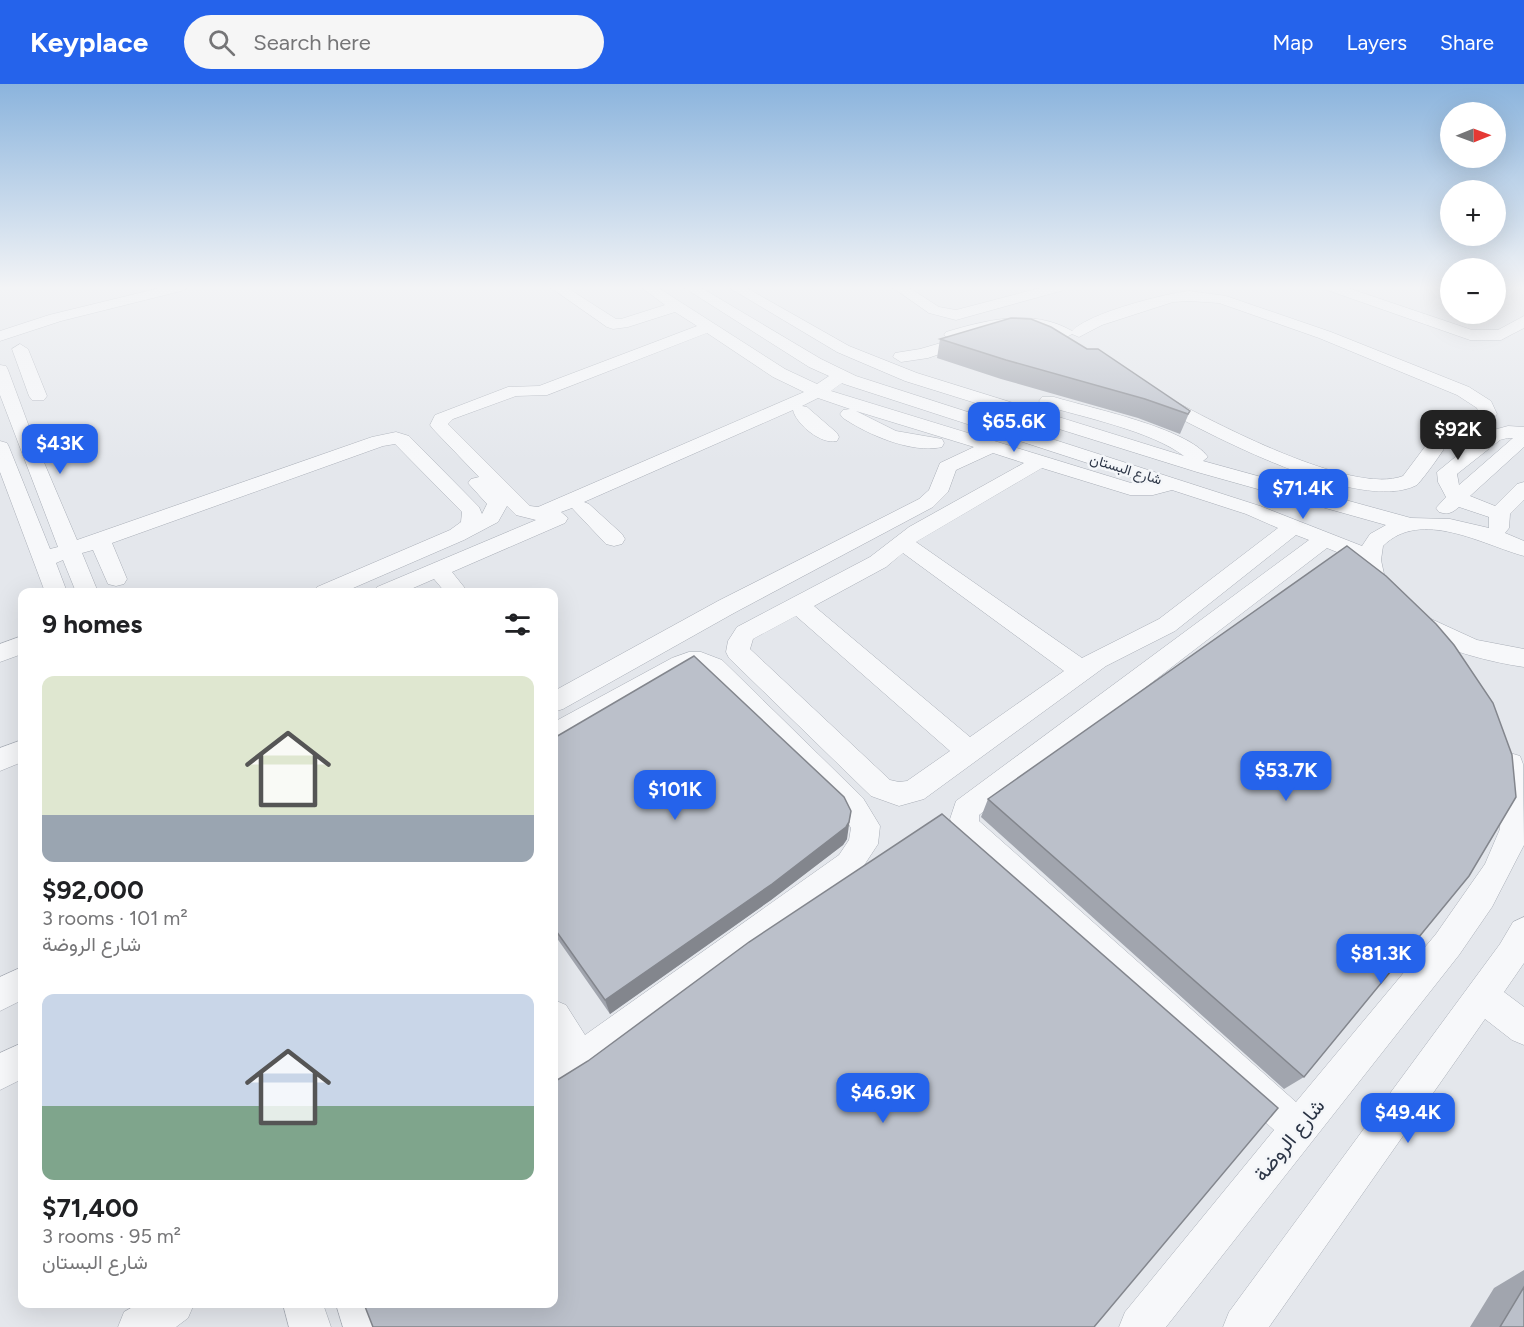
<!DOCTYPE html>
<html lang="en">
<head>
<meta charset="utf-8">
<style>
	:root { --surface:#fff; --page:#f6f6f6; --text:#202124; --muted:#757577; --accent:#2563eb }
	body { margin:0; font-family:Figtree,Vazirmatn,sans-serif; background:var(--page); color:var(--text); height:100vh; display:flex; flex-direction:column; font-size:22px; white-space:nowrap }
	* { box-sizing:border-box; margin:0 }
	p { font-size:20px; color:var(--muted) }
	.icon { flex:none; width:33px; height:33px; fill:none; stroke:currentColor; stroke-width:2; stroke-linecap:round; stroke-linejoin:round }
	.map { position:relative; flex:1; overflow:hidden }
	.panel { position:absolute; left:18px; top:504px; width:540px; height:720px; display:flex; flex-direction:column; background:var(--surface); border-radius:12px; box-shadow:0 6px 24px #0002 }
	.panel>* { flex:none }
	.needle { width:39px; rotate:89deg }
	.tools { position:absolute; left:1440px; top:18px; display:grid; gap:12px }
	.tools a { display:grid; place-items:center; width:66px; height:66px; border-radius:50%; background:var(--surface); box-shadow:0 6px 24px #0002; font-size:30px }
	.price { position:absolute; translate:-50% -51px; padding:0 14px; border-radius:12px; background:var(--accent); color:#fff; font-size:20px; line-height:39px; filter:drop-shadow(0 2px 3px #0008) }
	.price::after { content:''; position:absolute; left:50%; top:36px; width:18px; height:14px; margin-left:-9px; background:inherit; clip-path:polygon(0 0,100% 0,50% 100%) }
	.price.active { background:#222; color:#fff }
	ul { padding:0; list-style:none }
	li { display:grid; align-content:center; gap:12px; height:318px; padding:0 24px }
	li span { display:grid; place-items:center; height:186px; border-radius:12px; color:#555 }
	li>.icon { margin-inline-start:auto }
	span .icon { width:108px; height:108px; fill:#fffc; stroke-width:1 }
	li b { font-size:26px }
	h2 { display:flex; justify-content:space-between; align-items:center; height:72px; padding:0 24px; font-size:26px }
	header { display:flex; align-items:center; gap:36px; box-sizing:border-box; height:84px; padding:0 30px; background:var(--accent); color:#fff }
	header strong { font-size:28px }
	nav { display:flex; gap:33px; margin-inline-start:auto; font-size:21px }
	.search { width:420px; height:54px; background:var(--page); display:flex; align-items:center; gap:15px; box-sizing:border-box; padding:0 21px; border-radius:33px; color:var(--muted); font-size:22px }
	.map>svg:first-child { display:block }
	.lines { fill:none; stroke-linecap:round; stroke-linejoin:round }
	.minor-casing { stroke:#a9aeb7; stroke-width:1 }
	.minor { fill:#f7f8fa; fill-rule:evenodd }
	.wall { fill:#a1a5ae }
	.shaded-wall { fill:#83868d }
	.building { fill:#bbc0ca; stroke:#83868d; stroke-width:1.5 }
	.labels { text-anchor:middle; stroke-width:5; stroke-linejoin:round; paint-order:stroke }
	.far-street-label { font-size:14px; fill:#2b3445; stroke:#f4f6f9 }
	.near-street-label { font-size:20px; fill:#2b3445; stroke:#f4f6f9 }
</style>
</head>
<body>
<header>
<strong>Keyplace</strong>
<div class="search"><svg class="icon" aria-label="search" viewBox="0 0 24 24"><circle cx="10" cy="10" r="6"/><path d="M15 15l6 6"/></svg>Search here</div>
<nav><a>Map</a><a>Layers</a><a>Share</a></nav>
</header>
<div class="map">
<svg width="1524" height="1243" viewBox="0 0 1524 1243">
	<rect width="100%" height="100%" fill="#e4e7ec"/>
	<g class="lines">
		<defs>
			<path id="minor" d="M164,203H187L185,206L61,237L0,257V247L49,231Z
				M550,203H566L616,235H621L665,221L641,203H657L785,285L817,300L829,292L809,283L683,203H700L821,275L856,292L1260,422L1362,462L1370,450L1386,441L1197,388L905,297L837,268L728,203H745L849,262L917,289L1184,372C1151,347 1083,333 1042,321L1039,317L1042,313H1054C1090,324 1188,344 1208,373L1203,377L1411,434L1450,435L1489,444V433L1459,423C1452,429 1448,431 1439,428L1436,424L1446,413L1438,398L1437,388L1486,348L1508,342L1524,343V363L1470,412L1495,422L1517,400L1524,398V416L1510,430L1509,444L1505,449L1524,457V472C1483,461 1421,424 1383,462L1381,476L1384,490L1381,495L1373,497L1365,495L1359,477L1327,464L979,731V737L1296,1018L1436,850L1485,780L1500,745L1501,712L1497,680L1500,672L1510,669L1520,672L1523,680L1524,761L1492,823L1459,871L1166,1243H1119L1125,1228L1274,1046L958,754L950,735L956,717L1309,456L1296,451L1175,547L1106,582L924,715L899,722L871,712L729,574L726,568L728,557L737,543L870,473L909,443L1024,379L993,369L956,386L948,408L933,423L734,529L563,625L554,628V607L718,517L919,415L929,406L940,379L974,363L856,327L896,347L942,355L944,359L942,363C911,370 867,350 843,334L840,330L843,326L850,325L818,314L802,322L807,323L837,349L839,353L837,357C821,361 796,340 793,326L584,418L589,420L622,450L625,455L622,460L614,462L606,460L572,424L561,428L568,434L565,439L452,488L468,508H445L434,495L404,508H374L377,503L536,436L516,431L507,422L498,438L464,456L344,508H314L317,503L450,446L461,438L462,428L395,360L383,362L112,459L127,495L124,500L116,502L108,500L93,466L82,469L98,508H76L63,476L56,479L67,508H45L0,388V357L7,359L9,363L50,465L58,463L0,311V281L6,282L8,286L31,348L77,456L372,353L396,348L409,352L479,423L482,430L487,420L468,399L471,395L479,393L433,345L430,341L435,331L508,303L539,302L697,242L675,228L628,243L613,245L607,243ZM707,249L773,293L804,308L538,423L530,422L448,340L453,335L516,312L547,311ZM842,299L844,300L1149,399H1131L831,307ZM1508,354H1513L1459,401L1457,390L1500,356ZM1042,384L1130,411H1153L1172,406L1246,430L1278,444L1159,535L1082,574L916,458ZM903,469L1064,587L970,653L814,522L886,483ZM796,532L950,667L907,697L899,698L890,696L750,565L753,555Z
				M892,203H908L939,223L956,226L1044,203H1066L1064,206L956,236L929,229Z
				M1325,203H1345L1472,246H1498L1524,232V244L1501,256H1470L1327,206Z
				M1189,207L1226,212L1331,248L1469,303L1491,317L1497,330L1491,338L1448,357C1448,361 1423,395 1417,401C1359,431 1207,349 1153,320L1150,316L1153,312H1165C1213,338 1352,412 1403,392L1427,360L1438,354L1439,348L1479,330L1477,324L1457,311L1319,254L1219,219L1189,217L1173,218L1102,241L1079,253L1072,250L1065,254C1030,245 1010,240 974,250L980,254L978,257L928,274L901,278L893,273L895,269L920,265L951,256L944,251L946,248C986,236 1033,224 1072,247C1089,229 1163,210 1189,207Z
				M20,260L28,265L47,312L44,316H32L29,312L12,265Z
				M1418,529L1477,556L1524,565V583C1495,579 1422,563 1406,537L1410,531Z
				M22,552V570L0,578V560Z
				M689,568H701L722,576L863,714L880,742L878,760L859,789L593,988L566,1006L554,1012V973L558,970L554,963V916L566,921L585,951L839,771L849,756L851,744L843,730L700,586H690L563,657L554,660V638L672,574Z
				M22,656V678L0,687V664Z
				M1524,833V879L1504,908L1524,923V961L1512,956L1485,935L1269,1243H1223L1229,1228L1500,860L1513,838Z
				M22,883V916L0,927V893Z
				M22,959V995L0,1006V969Z
				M138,1220H194L188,1234L176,1243H118L124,1228Z
				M283,1220H323L331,1243H289Z
				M336,1220H376L385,1243H343Z"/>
		</defs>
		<use href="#minor" class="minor-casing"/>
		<use href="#minor" class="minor"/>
	</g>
	<path class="wall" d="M940,255L1190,327L1180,350L1138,334L1001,295L937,274Z
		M554,654L847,755L843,761L771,816L610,930L554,850Z
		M988,715L1304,993L1284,1005L981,733Z
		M1524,1186V1243H1470L1494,1204Z"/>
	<path class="shaded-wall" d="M851,727L847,755L843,761L771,816L610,930L605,916Z"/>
	<path class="building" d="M1011,234L1031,235L1051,243L1087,265H1098L1190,327L1188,330L1145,315L1006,276L940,255Z
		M1347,462L1386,492L1436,540L1454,561L1493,619L1512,671L1516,713L1469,792L1304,993L988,715Z
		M694,572L844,713L851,727L849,738L846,743L772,800L605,916L554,844V654Z
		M942,730L1278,1024L1094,1243H373L364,1220H554V998L588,977L749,858Z
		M1524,1203V1243H1500Z"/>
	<linearGradient id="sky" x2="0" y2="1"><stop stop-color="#8bb4dd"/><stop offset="0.54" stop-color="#f3f4f6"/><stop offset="1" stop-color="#f3f4f6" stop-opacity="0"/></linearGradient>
	<rect width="1524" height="377" fill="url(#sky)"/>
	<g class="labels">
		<g class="far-street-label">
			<text transform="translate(1126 385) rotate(17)" y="5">شارع البستان</text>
		</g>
		<g class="near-street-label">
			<text transform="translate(1289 1056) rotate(-51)" y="7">شارع الروضة</text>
		</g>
	</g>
</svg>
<div class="tools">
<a><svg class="needle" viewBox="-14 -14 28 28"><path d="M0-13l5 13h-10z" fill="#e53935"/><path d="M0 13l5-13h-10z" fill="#757577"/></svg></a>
<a>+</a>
<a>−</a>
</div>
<b class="price" style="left:1014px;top:369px">$65.6K</b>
<b class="price active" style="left:1458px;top:377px">$92K</b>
<b class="price" style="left:60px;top:391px">$43K</b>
<b class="price" style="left:1303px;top:436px">$71.4K</b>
<b class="price" style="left:1286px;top:718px">$53.7K</b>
<b class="price" style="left:675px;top:737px">$101K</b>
<b class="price" style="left:1381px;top:901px">$81.3K</b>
<b class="price" style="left:883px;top:1040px">$46.9K</b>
<b class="price" style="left:1408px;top:1060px">$49.4K</b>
<section class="panel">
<h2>9 homes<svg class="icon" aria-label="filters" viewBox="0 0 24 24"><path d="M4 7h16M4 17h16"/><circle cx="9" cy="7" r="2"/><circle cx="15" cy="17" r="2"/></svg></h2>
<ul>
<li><span style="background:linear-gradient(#dfe7d0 75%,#9aa5b1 0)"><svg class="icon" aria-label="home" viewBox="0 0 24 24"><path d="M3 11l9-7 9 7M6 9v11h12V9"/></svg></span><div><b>$92,000</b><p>3 rooms · 101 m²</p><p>شارع الروضة</p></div></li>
<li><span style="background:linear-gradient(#c9d6e8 60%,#7fa58c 0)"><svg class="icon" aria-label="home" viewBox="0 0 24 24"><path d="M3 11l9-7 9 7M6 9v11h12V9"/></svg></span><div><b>$71,400</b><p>3 rooms · 95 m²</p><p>شارع البستان</p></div></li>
</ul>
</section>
</div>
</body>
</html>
